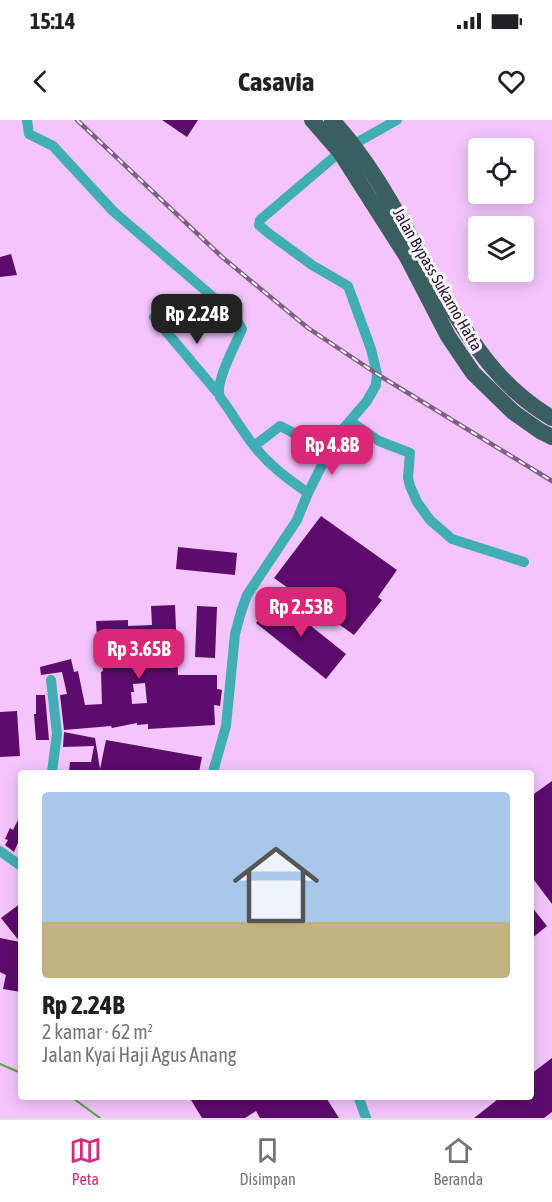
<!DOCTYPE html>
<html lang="id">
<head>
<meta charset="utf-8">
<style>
	:root { --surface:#fff; --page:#f2f2f2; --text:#202124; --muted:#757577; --line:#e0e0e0; --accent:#db2777 }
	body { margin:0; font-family:"Asap Condensed",sans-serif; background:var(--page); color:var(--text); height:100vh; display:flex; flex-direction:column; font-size:22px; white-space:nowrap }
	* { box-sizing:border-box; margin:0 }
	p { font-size:20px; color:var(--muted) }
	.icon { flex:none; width:33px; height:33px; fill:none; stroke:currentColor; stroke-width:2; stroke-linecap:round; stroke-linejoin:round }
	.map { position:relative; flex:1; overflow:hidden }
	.drawer { position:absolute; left:18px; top:650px; width:516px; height:330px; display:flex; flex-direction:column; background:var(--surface); border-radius:6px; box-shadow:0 3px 15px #0003 }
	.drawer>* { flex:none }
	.controls { position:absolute; left:468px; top:18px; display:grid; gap:12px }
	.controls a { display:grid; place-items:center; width:66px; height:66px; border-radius:6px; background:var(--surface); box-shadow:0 3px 15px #0003; font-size:30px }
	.price { position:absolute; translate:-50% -51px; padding:0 14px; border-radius:12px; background:var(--accent); color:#fff; font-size:20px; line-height:39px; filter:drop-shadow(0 2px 3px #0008) }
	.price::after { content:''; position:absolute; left:50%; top:36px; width:18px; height:14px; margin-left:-9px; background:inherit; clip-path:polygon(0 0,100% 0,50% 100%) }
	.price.on { background:#222; color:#fff }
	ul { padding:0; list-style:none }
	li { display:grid; align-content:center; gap:12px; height:318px; padding:0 24px }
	li span { display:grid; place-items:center; height:186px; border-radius:6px; color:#555 }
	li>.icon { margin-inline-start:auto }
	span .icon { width:108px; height:108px; fill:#fffc; stroke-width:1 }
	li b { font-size:26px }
	.status { display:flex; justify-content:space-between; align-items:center; height:42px; padding:0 30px; background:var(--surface); direction:ltr }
	.status svg { height:16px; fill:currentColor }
	header { display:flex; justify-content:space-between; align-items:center; height:78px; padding:0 24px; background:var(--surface); font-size:27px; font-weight:700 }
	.tab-bar { display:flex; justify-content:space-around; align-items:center; height:84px; border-top:2px solid var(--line); background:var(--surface); font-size:16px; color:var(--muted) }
	.tab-bar a { display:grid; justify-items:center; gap:3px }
	.tab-bar .on { color:var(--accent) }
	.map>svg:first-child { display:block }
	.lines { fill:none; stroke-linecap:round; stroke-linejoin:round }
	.stream { stroke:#52a441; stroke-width:2 }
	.building { fill:#5d0b6c; fill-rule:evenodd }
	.minor { stroke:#40aeb4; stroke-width:10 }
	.highway { stroke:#395f61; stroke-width:16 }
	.rail-casing { stroke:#7e6084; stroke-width:4.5 }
	.rail { stroke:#fcf7fd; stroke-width:2; stroke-dasharray:7; stroke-linecap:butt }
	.labels { text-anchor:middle; stroke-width:6; stroke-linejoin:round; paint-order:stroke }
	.street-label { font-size:16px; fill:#251428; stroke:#fcf7fd }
</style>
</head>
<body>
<div class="status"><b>15:14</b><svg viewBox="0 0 49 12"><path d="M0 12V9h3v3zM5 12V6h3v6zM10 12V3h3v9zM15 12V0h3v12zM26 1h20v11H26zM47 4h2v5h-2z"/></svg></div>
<header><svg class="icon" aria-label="back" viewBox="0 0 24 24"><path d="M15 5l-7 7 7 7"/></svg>Casavia<svg class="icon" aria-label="heart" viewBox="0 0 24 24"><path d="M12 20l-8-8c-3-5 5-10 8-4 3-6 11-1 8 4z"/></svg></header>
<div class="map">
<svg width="552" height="998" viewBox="0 0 552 998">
	<rect width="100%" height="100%" fill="#f4c5fd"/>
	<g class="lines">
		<path class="stream" d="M0,944L21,953
			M70,976L100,998"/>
	</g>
	<path class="building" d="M162,0H198L187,17Z
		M11,134L17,155L0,157V137Z
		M321,396L397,450L378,477L382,480L354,515L274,458Z
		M178,427L237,433L235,455L176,449Z
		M276,478L346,534L326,559L256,503Z
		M175,485L178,555H217V569L222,570L220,586L214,585L215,605L148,609V604L137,605V603L112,608L111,606L64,610L60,575L67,574L62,552L41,555L40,547L71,539L74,552L78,551L85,585L102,584L101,552L103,551L102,533H98L96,501L128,500V506L152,505L151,486ZM145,563L147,583L132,584L131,572H134L133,564Z
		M197,486L217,487L215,538L195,537Z
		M36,575H45L49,620H36L34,594H36Z
		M17,591L20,636L0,637V592Z
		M64,612L95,618L100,649L106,620L202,637L199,652H93L81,651V652H69L70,642H91L94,626L63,627Z
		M552,661V784L531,756V676Z
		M21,694V716L14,732L5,725L8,720L5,719L10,708L13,710Z
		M21,783V872L3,869L6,855L0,852V818L20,822L1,798Z
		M531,786L547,806L531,819Z
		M552,938V992L544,998H474L502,976H531V954Z
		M196,976H325L339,998H260L256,991L245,998H202L191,980Z"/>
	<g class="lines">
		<path class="minor" d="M27,0L29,14L53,26L113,91L235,196L242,209C236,224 214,263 220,277C232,293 242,311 255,327C270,346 288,359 308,373
			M154,197L217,272
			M350,301L379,321L410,333L408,358L410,366L417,382L430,400L452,419L524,442
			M254,326L280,306L329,331
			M51,560L57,614L52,652
			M213,652L226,606L235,514L241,492L247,475L297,400L308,373L329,331L343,309L367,281L376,265L377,254L371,229L348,166L312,145L267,112L259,105L260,100L340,32L397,0
			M0,731L21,746
			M358,976L366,998"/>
		<path class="highway" d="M312,0L340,32L407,137L448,216L473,253L513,292L540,311L552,317
			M332,0C378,50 408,115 442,173C472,223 500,268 552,298"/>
		<defs>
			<path id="rail" d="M77,0L222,137L308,208L377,254L552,361"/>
		</defs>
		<use href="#rail" class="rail-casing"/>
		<use href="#rail" class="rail"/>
	</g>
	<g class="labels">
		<g class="street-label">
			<text transform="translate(438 159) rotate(60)" y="6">Jalan Bypass Sukarno Hatta</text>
		</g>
	</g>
</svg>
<div class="controls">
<a><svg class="icon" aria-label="locate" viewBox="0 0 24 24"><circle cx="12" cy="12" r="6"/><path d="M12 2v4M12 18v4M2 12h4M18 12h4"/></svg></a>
<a><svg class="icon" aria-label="layers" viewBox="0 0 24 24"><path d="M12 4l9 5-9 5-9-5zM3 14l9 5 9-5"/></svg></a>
</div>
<b class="price on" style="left:197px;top:225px">Rp 2.24B</b>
<b class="price" style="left:332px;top:356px">Rp 4.8B</b>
<b class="price" style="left:301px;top:518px">Rp 2.53B</b>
<b class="price" style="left:139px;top:560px">Rp 3.65B</b>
<section class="drawer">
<ul>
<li><span style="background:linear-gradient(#a9c7e8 70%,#c2b280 0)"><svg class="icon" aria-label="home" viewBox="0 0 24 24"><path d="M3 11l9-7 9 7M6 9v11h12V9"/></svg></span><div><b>Rp 2.24B</b><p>2 kamar · 62 m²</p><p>Jalan Kyai Haji Agus Anang</p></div></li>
</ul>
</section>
</div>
<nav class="tab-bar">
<a class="on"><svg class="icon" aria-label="map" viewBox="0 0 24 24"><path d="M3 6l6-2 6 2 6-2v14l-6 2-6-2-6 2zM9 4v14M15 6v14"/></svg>Peta</a>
<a><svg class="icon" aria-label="saved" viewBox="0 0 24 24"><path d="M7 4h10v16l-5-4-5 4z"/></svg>Disimpan</a>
<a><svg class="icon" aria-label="home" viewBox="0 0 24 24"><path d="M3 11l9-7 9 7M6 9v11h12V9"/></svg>Beranda</a>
</nav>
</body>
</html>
